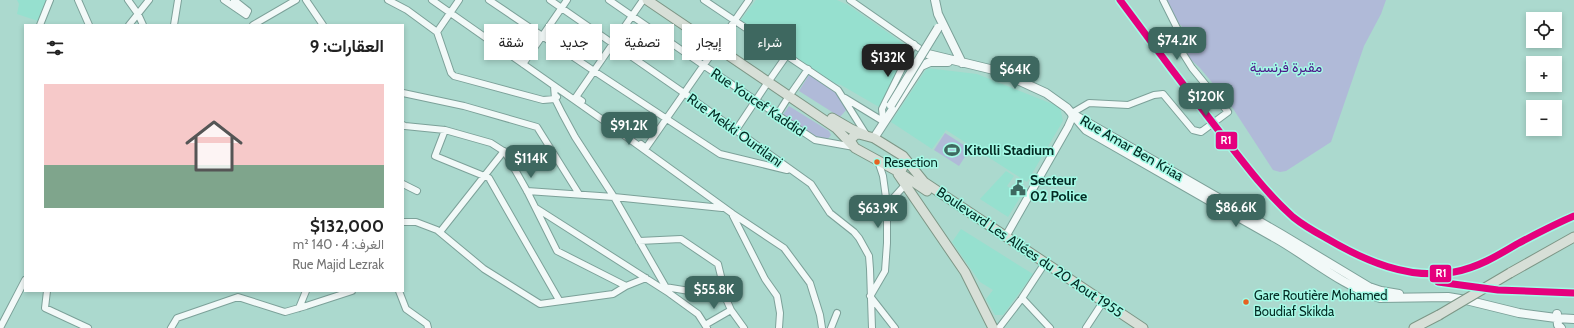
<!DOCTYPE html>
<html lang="ar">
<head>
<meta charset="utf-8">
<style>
	:root { --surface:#fff; --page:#f6f6f6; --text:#222; --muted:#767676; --line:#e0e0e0; --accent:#3e6860 }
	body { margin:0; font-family:Cabin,Vazirmatn,sans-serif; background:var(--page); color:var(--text); direction:rtl; height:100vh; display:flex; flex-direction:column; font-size:15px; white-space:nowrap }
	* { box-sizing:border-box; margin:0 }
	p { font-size:13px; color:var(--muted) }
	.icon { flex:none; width:22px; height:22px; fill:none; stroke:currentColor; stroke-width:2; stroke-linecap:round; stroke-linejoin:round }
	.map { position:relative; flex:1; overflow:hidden; direction:ltr }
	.drawer { position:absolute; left:24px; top:24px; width:380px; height:268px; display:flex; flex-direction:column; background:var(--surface); border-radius:0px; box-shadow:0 2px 6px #0003; direction:rtl }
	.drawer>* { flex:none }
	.top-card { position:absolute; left:416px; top:24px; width:380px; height:36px; direction:rtl; display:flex; gap:8px }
	.fabs { position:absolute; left:1526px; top:12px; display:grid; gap:8px }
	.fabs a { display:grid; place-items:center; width:36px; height:36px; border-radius:0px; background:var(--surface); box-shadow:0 2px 6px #0003; font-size:20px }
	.price { position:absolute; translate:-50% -34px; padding:0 9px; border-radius:8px; background:var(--accent); color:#fff; font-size:13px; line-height:26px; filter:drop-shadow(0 1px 2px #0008) }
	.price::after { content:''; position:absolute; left:50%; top:24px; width:12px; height:9px; margin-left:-6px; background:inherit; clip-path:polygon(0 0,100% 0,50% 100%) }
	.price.active { background:#222; color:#fff }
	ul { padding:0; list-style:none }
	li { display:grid; align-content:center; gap:8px; height:212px; padding:0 20px }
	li+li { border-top:1px solid var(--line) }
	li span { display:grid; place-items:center; height:124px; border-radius:0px; color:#555 }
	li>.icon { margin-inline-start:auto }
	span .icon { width:72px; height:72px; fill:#fffc; stroke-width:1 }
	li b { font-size:17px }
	h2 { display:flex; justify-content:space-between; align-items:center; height:48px; padding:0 20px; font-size:17px }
	.pill { padding:0 14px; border-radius:0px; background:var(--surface); box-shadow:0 2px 6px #0003; font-size:14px; line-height:36px }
	.pill.active { background:var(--accent); color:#fff }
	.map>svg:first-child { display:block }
	.built { fill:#96e0cf }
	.green { fill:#b0bad8 }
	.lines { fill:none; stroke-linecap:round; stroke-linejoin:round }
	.minor-casing { stroke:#7ca199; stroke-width:8 }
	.tertiary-casing { stroke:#7ca199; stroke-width:9 }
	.secondary-casing { stroke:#7ca199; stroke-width:10 }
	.primary-casing { stroke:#7d9686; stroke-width:11 }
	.minor { stroke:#f2f9f8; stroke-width:6 }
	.tertiary { stroke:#f2f9f8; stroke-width:7 }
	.secondary { stroke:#f2f9f8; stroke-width:8 }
	.primary { stroke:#d7dfd7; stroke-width:9 }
	.secondary-bridge-casing { stroke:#7ca199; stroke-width:10; stroke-linecap:butt }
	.primary-bridge-casing { stroke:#7d9686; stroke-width:11; stroke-linecap:butt }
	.secondary-bridge { stroke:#f2f9f8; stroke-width:8 }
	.primary-bridge { stroke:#d7dfd7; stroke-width:9 }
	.rail-1-casing { stroke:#a4fae6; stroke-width:10 }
	.rail-1 { stroke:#e5007d; stroke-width:7 }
	.bus-dot { fill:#e66222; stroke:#a4fae6; stroke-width:1.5 }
	.labels { text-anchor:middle; stroke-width:3; stroke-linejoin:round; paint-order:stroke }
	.bus-label { font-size:13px; fill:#042b24; stroke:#a4fae6; text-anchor:start }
	.park-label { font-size:14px; fill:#4c168a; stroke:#a4fae6 }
	.street-label { font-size:14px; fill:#042b24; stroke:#a4fae6 }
	.poi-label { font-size:14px; font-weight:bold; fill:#042b24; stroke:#a4fae6; text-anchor:start }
	.line-badge { stroke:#a4fae6; stroke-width:1.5 }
	.badge-label { font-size:11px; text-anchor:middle; font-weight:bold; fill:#fff }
</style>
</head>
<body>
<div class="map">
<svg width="1574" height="328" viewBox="0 0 1574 328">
	<rect width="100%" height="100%" fill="#abd9ce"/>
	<path class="built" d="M17,0H48L38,21L17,14L19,4Z
		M756,0H837L848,5L910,48L879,107L841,85L833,83L740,21Z
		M927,68L977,74L1060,107L1063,121L1027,182L946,130L932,149L891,122Z
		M1006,171L1014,176L1007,186L1021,196L1008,217L980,199Z
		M961,229L1033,274L1003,315H995L986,299L993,290L980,282L952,242Z"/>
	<path class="green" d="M1165,0H1386L1381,14L1364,46L1331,142L1286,171L1280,172L1273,170L1230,104L1200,68L1188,57L1184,36L1181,34L1180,30L1182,26L1174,21Z
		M810,73L837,91L847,109L840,117L799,91Z
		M789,106L829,131L831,135L827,140L816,139L782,116Z
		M945,133L970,149L959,166L934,150Z"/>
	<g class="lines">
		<defs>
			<path id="minor" d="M78,0L89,25
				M128,0L138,14L143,25
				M224,0L246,15L248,11L234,0
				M306,0L323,25
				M388,0L407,10L437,32L459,0
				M432,0L610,125L733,214L784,248L810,283L820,315L822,328
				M489,0L594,71L720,154L787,170
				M550,0L684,93L811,184L830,213L854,232L859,238L869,256L870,269L872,328
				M609,0L703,65L815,140L854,147
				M704,0L838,90L867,136
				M850,0L926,53
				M40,25L50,0
				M129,25L149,0
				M174,25L178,0
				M253,25L296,0
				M437,32L451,73L454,76L543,100L555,99L557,97
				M523,64L567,0
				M771,78L787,55
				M554,86L555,99L562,113L575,137L614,197L722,208
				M792,92L808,69
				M403,93L464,106L537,127L579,194
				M845,98L881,120
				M582,101L576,97L643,0
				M1072,113L1089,103L1128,105L1154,95L1163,94L1193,130L1201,132L1228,112L1192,68L1182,52L1178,30L1163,0
				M777,115L789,96
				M883,118L882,109L914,44
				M403,125L405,126L445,130L491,143L505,152L527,191L557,251L626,286
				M445,130L435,156L489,178L559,300
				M736,130L768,82
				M641,144L646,148L749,0
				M403,184L417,191
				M527,191L614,197L668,291
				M887,205L905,185
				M536,208L669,293L698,314L707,328
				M733,216L765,279L777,296L780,313L779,328
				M403,222H416L437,230L484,269L540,304L613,294L626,286L646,278
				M440,232L504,151
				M639,241L681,239L718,264L727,301L731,310L744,328
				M665,287L726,297
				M47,291L45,308L88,328
				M399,291L406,309L427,324L428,328
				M871,295L885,271L887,243V205L883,176L878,161
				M870,296L895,328
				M1022,298L1050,328
				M299,308L306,291
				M705,325L731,310
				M0,328L25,280
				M171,328L177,318L238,297L285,312L306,306L352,291
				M831,328L837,313
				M999,328L1022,298L1043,266
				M1086,328L1101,305"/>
			<path id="tertiary" d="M1006,236L1068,127L1072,118V113"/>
			<path id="secondary" d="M935,0L938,14L962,63
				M928,54L998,71L1046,93L1067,108L1086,130C1149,166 1213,203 1277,239C1310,258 1343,286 1380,298L1448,297L1466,300L1519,313L1556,318L1574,319
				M1076,116L1281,234L1369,287L1381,291L1399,294
				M874,138L921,66L930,62H948
				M1557,314L1558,325L1561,328"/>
			<path id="primary" d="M647,0L836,128L853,146
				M832,118L851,129L865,135
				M859,134L874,138L903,156L905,163L902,169L897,171L855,148L851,142V139L855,135Z
				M903,156L924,182L1143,328
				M897,171L927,191
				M898,174L965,272L993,328
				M1510,273L1574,237
				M1414,328L1439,315"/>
		</defs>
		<use href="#minor" class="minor-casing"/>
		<use href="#tertiary" class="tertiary-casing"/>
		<use href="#secondary" class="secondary-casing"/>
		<use href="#primary" class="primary-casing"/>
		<use href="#minor" class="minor"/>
		<use href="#tertiary" class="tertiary"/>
		<use href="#secondary" class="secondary"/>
		<use href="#primary" class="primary"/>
		<defs>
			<path id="secondary-bridge" d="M891,105L938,28"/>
			<path id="primary-bridge" d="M1439,315L1510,273"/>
		</defs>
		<use href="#secondary-bridge" class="secondary-bridge-casing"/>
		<use href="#primary-bridge" class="primary-bridge-casing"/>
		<use href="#secondary-bridge" class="secondary-bridge"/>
		<use href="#primary-bridge" class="primary-bridge"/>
		<defs>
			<path id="rail-1" d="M1120,0C1153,45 1187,90 1222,135C1244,163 1266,193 1293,217C1303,225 1315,232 1326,238C1365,261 1408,280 1454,272C1477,268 1497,256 1517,244C1536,234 1555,224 1574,216
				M1438,282L1498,290L1574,293"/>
		</defs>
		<use href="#rail-1" class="rail-1-casing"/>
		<use href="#rail-1" class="rail-1"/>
	</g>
	<defs>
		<symbol id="stadium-bare" viewBox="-9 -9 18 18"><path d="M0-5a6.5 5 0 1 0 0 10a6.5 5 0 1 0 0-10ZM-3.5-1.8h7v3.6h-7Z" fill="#3e6860" stroke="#a4fae6" stroke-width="2.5" paint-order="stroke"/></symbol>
		<symbol id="civic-bare" viewBox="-9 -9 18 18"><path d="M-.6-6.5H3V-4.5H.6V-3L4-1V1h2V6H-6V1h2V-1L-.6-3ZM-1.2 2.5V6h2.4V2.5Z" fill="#3e6860" stroke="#a4fae6" stroke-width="2.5" paint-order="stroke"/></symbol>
	</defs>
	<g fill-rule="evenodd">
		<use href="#stadium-bare" x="941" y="139" width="22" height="22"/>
		<use href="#civic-bare" x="1007" y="177" width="22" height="22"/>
	</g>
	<g class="bus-dot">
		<circle cx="877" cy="162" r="3.5"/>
		<circle cx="1246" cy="302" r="3.5"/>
	</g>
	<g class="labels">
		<g class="bus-label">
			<text x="884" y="167">Resection</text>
			<text x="1254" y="300">Gare Routière Mohamed<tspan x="1254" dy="16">Boudiaf Skikda</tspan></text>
		</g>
		<g class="park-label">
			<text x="1286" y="72">مقبرة فرنسية</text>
		</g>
		<g class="street-label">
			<text transform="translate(758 102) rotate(34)" y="5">Rue Youcef Kaddid</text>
			<text transform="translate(735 130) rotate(36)" y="5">Rue Mekki Ourtilani</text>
			<text transform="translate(1132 148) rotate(30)" y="5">Rue Amar Ben Kriaa</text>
			<text transform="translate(1030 252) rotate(34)" y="5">Boulevard Les Allées du 20 Aout 1955</text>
		</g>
		<g class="poi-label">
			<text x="964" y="155">Kitolli Stadium</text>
			<text x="1030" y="185">Secteur<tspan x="1030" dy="16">02 Police</tspan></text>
		</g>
	</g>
	<g class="line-badge">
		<rect x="1215" y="131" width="23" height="19" rx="4" fill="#e5007d"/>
		<rect x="1429" y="264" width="23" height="19" rx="4" fill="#e5007d"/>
	</g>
	<g class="badge-label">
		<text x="1226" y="144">R1</text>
		<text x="1441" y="277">R1</text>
	</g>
</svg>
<div class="fabs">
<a><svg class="icon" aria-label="locate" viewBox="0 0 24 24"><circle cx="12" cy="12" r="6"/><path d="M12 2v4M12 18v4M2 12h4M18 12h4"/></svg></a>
<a>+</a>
<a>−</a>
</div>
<b class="price" style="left:1177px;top:61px">$74.2K</b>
<b class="price active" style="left:888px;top:78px">$132K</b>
<b class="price" style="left:1015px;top:90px">$64K</b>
<b class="price" style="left:1206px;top:117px">$120K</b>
<b class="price" style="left:629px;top:146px">$91.2K</b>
<b class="price" style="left:531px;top:179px">$114K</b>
<b class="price" style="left:1236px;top:228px">$86.6K</b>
<b class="price" style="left:878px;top:229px">$63.9K</b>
<b class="price" style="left:714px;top:310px">$55.8K</b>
<div class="top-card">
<a class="pill active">شراء</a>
<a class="pill">إيجار</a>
<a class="pill">تصفية</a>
<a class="pill">جديد</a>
<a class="pill">شقة</a>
</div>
<section class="drawer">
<h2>العقارات: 9<svg class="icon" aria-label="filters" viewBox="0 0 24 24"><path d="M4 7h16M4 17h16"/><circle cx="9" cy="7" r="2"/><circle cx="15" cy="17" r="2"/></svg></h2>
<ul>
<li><span style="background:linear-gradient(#f6c9c9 65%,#7fa58c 0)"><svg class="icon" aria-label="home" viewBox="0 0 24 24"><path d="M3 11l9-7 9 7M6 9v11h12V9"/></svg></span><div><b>$132,000</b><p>الغرف: 4 · 140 m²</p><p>Rue Majid Lezrak</p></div></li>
</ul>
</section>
</div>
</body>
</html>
